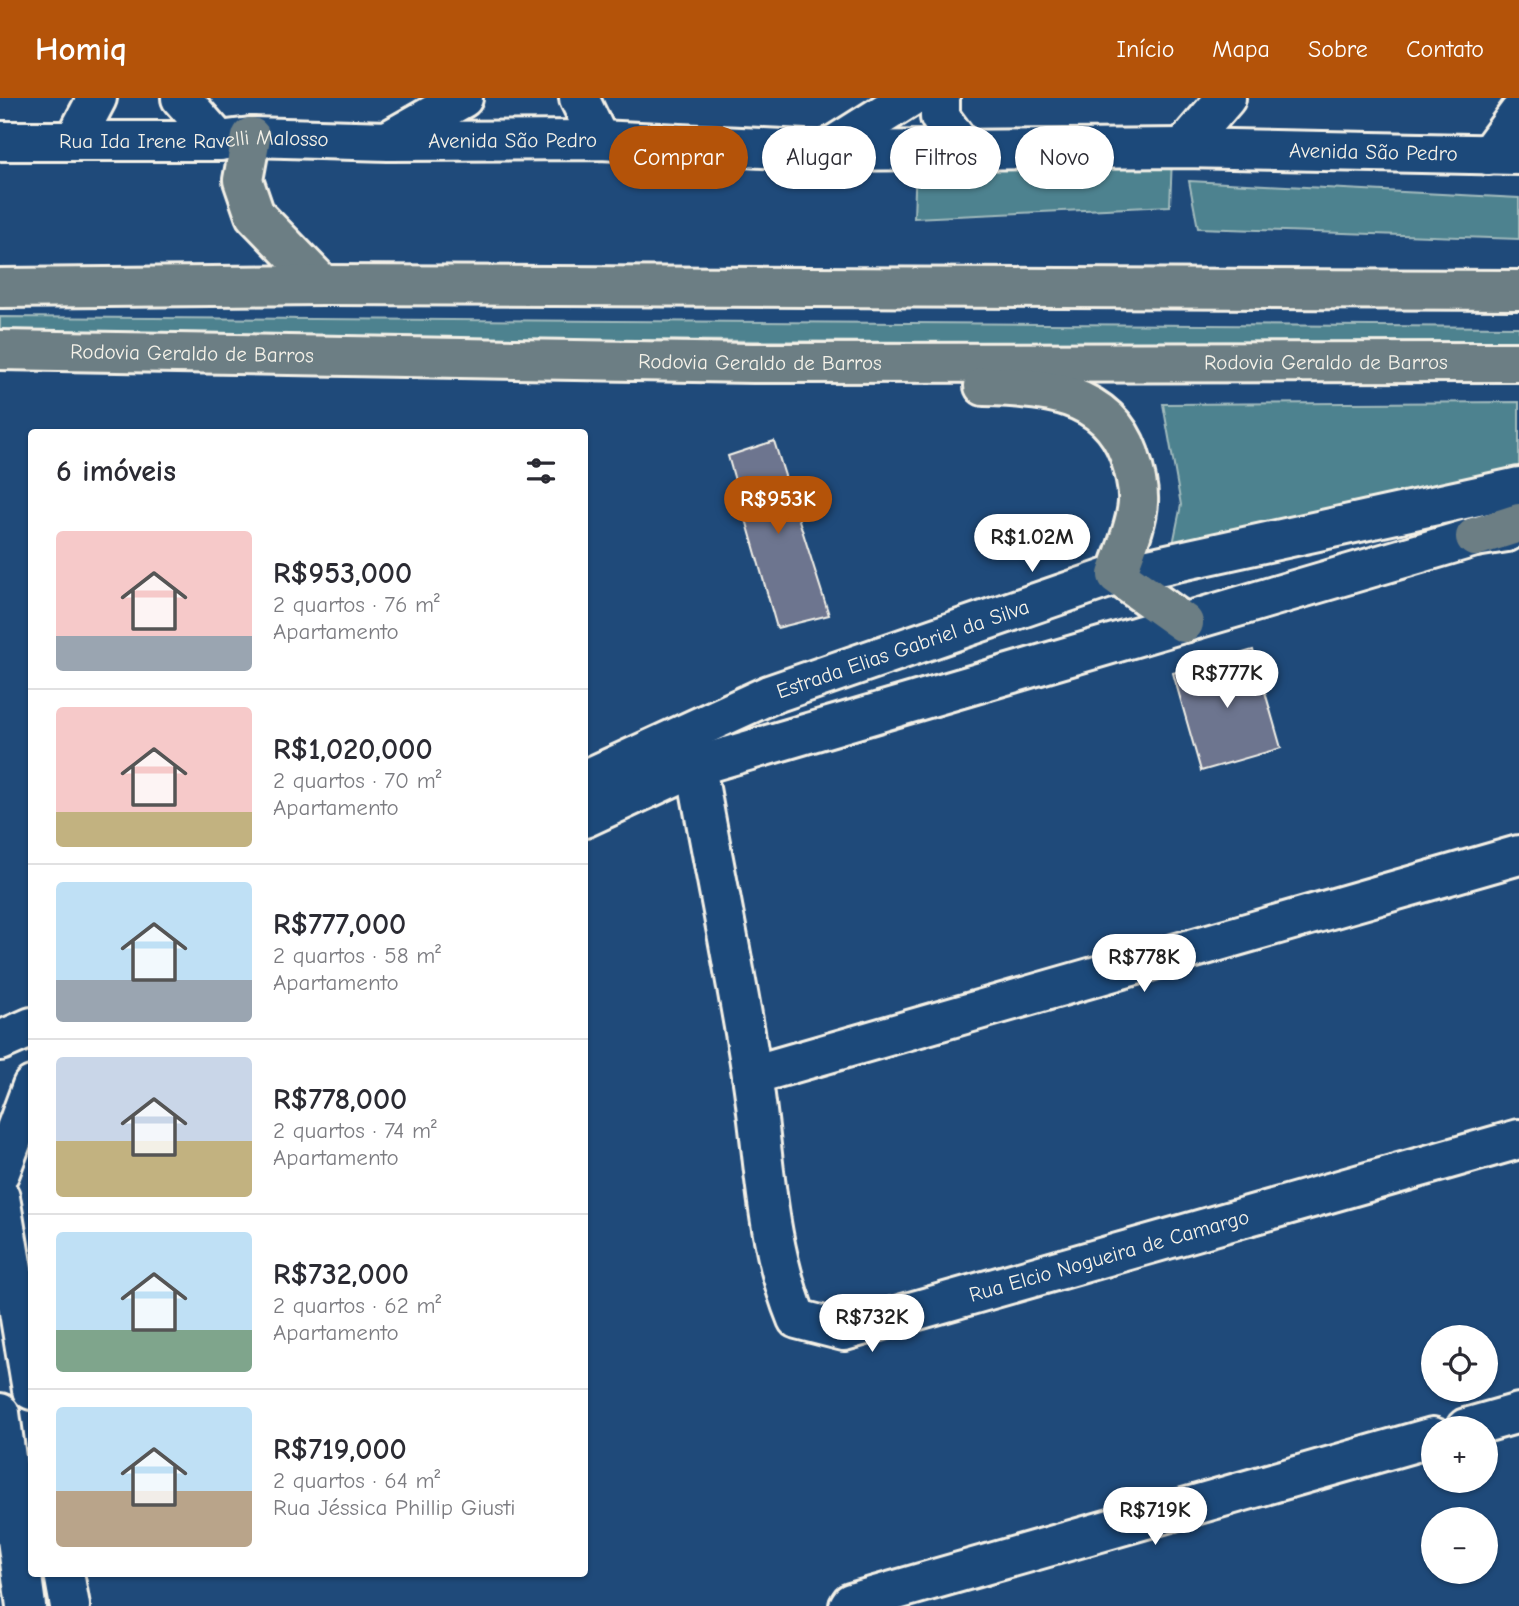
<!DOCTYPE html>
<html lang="pt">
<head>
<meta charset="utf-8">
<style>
	:root { --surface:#fff; --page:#f7f7f7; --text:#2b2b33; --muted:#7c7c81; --line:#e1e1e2; --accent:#b45309 }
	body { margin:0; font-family:"Comic Neue",sans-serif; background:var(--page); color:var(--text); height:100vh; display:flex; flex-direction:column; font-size:26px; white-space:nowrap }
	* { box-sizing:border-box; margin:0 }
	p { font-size:23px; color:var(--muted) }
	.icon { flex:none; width:38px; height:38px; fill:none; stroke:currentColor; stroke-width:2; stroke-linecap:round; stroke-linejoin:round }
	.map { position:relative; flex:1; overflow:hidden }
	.panel { position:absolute; left:28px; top:331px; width:560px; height:1148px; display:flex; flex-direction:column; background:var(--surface); border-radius:7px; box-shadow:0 2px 5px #0004 }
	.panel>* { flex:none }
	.top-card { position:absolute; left:609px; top:28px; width:665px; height:63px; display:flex; gap:14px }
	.fabs { position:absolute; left:1421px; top:1227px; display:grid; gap:14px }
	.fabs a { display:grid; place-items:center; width:77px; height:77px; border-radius:50%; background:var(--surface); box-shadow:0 2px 5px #0004; font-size:35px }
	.price { position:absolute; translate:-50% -60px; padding:0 16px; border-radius:24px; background:#fff; color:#222; font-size:23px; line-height:46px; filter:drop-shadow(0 2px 4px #0008) }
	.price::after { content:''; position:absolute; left:50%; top:42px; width:21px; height:16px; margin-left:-10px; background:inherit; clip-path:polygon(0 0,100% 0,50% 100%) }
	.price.on { background:var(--accent); color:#fff }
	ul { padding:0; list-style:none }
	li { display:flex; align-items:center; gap:21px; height:175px; padding:0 28px }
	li+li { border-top:2px solid var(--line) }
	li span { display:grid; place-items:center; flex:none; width:196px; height:140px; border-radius:7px; color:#555 }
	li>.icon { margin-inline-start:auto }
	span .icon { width:84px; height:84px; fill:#fffc; stroke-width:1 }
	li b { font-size:30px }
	h2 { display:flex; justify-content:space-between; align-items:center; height:84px; padding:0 28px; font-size:30px }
	.pill { padding:0 24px; border-radius:32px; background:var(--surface); box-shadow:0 2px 5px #0004; font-size:24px; line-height:63px }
	.pill.on { background:var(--accent); color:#fff }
	header { display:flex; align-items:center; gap:42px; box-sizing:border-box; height:98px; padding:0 35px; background:var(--accent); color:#fff }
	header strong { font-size:33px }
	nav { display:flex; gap:38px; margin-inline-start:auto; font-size:24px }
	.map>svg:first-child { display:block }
	.green { fill:#4e828f; stroke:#a1babc; stroke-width:2 }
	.building { fill:#6d758f; stroke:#f4f1e8; stroke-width:2 }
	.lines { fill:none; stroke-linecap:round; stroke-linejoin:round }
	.minor-casing { stroke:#f4f1e8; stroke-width:44 }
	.highway-casing { stroke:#f4f1e8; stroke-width:44 }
	.minor { stroke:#1f4a7a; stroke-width:38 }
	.highway { stroke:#6c7e84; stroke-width:38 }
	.labels { text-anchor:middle; stroke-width:5; stroke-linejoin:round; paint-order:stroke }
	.street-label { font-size:21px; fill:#f4f1e8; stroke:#1f4a7a }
</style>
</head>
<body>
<header>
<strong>Homiq</strong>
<nav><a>Início</a><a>Mapa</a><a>Sobre</a><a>Contato</a></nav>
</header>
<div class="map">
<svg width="1519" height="1508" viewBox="0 0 1519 1508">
	<rect width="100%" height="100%" fill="#1f4a7a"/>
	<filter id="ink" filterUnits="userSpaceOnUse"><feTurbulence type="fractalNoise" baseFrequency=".0143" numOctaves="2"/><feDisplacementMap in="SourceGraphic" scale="14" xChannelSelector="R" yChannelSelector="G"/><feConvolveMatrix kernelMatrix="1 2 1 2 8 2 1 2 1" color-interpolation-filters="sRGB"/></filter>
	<g filter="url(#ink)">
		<path class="green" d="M1172,60L1170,108L914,120L916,63Z
			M1189,83L1519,100V141L1198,130Z
			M0,219L1519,229V248L0,238Z
			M1519,304V373L1171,456L1181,407L1163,306Z"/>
		<path class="building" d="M774,343L829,517L777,530L728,358Z
			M1253,552L1281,650L1201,673L1173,575Z"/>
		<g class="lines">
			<defs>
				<g id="minor">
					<path d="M181,0L219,43"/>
					<path d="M579,0L599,42"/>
					<path d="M940,0V19L963,50"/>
					<path d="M76,40L97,0"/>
					<path d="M389,42L463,0"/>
					<path id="s1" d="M0,43H219L251,39L388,43L599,42L825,53L1183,50L1519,57"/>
					<path d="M1183,50L1226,0"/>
					<path d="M825,53L909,0"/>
					<path d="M1488,57L1519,15"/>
					<path id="s2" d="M696,668C714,771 736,874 752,977C765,1059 765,1143 797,1221L844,1233L1519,1041"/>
					<path id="s3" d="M584,682L769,597L1117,477L1519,389"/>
					<path d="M584,720L696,668L1475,439L1507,434"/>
					<path d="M0,943L32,929"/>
					<path d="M752,977L1519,757"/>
					<path d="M0,1074L32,988"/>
					<path d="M0,1099L32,1292"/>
					<path d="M0,1315L26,1508"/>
					<path d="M1466,1330L1519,1315"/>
					<path d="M64,1475L70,1508"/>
					<path d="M849,1508L851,1505L1433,1339"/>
				</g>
				<g id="highway">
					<path d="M251,39L243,82L255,117L323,187"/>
					<path d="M0,190L323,187L1519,192"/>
					<path id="s4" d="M0,252L753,265L1519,264"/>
					<path d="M984,288C1042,289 1107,294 1129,356C1134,371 1139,388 1138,404C1137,427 1124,455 1117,477L1184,525"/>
					<path d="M1475,439L1519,425"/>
				</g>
			</defs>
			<use href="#minor" class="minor-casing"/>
			<use href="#highway" class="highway-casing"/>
			<use href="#minor" class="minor"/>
			<use href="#highway" class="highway"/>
		</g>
	</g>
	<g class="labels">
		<g class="street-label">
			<text dy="7" stroke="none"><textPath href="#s1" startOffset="194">Rua Ida Irene Ravelli Malosso</textPath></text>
			<text dy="7" stroke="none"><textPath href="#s1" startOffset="513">Avenida São Pedro</textPath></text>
			<text dy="7" stroke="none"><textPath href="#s1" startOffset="1374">Avenida São Pedro</textPath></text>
			<text dy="7" stroke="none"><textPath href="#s4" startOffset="192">Rodovia Geraldo de Barros</textPath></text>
			<text dy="7" stroke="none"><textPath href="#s4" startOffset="760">Rodovia Geraldo de Barros</textPath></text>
			<text dy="7" stroke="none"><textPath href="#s4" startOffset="1326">Rodovia Geraldo de Barros</textPath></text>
			<text dy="7" stroke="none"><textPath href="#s3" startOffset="345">Estrada Elias Gabriel da Silva</textPath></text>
			<text dy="7" stroke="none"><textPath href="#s2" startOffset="887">Rua Elcio Nogueira de Camargo</textPath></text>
		</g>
	</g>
</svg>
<div class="fabs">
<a><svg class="icon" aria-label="locate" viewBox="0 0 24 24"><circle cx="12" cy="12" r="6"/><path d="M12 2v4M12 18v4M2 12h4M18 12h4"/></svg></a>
<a>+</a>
<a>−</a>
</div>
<b class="price on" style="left:778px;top:438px">R$953K</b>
<b class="price" style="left:1032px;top:476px">R$1.02M</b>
<b class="price" style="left:1227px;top:612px">R$777K</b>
<b class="price" style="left:1144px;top:896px">R$778K</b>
<b class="price" style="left:872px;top:1256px">R$732K</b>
<b class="price" style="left:1155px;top:1449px">R$719K</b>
<div class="top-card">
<a class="pill on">Comprar</a>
<a class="pill">Alugar</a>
<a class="pill">Filtros</a>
<a class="pill">Novo</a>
</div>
<section class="panel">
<h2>6 imóveis<svg class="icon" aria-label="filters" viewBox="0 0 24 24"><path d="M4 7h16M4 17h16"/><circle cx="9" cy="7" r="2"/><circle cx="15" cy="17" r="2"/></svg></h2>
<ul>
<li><span style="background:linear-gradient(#f6c9c9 75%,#9aa5b1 0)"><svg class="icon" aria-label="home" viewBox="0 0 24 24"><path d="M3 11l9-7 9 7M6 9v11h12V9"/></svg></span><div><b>R$953,000</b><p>2 quartos · 76 m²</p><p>Apartamento</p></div></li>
<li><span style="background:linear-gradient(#f6c9c9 75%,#c2b280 0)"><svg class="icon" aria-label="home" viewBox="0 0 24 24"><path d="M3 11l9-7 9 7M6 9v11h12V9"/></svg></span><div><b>R$1,020,000</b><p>2 quartos · 70 m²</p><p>Apartamento</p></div></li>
<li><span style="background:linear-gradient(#bfe0f5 70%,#9aa5b1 0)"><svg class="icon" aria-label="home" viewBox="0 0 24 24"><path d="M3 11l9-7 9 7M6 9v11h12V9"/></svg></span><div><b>R$777,000</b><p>2 quartos · 58 m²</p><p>Apartamento</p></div></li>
<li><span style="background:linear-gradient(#c9d6e8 60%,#c2b280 0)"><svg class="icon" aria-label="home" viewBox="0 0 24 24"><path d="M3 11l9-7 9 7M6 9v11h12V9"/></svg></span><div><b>R$778,000</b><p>2 quartos · 74 m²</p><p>Apartamento</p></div></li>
<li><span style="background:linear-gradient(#bfe0f5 70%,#7fa58c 0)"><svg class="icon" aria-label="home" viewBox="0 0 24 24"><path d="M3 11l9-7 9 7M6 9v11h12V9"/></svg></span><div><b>R$732,000</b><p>2 quartos · 62 m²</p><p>Apartamento</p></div></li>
<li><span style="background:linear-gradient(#bfe0f5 60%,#b9a48a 0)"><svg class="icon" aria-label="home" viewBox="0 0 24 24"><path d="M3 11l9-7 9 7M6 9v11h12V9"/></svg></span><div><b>R$719,000</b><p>2 quartos · 64 m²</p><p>Rua Jéssica Phillip Giusti</p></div></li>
</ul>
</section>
</div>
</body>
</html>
